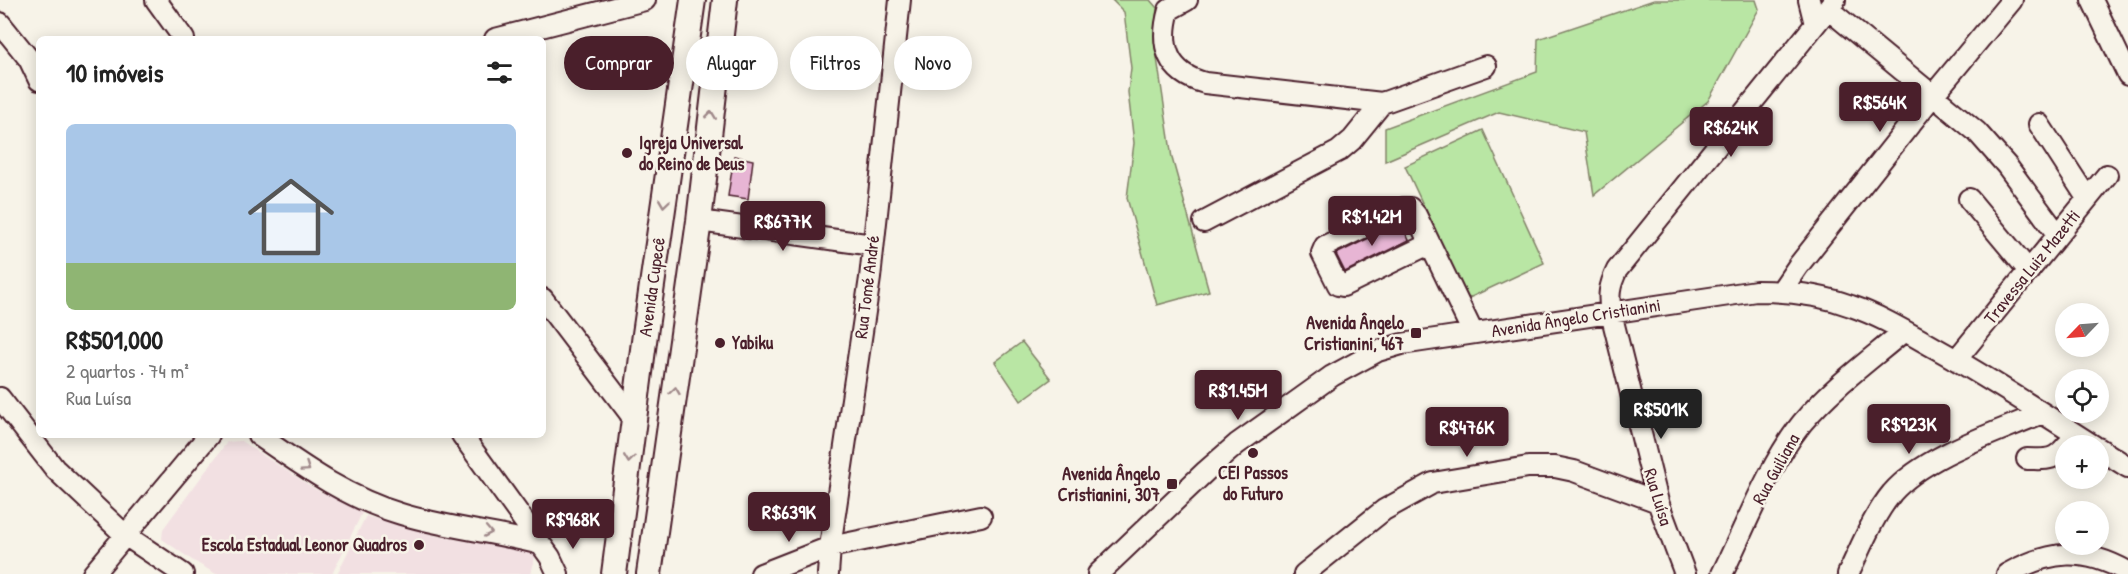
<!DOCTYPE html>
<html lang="pt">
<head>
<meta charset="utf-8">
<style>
	:root { --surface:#fff; --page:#f6f6f6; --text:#222; --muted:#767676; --line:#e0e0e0; --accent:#4a1f2b }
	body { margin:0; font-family:"Patrick Hand",sans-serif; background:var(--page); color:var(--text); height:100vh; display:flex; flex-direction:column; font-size:22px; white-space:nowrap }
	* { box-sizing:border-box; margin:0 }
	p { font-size:20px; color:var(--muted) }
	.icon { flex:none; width:33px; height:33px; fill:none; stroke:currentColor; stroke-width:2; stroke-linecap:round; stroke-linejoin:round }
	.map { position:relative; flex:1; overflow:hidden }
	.drawer { position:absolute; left:36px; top:36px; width:510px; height:402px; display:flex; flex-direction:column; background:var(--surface); border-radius:9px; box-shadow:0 3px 15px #0003 }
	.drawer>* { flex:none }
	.banner { position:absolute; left:564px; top:36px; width:570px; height:54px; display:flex; gap:12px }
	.needle { width:39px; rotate:245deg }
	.fabs { position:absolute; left:2055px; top:303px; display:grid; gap:12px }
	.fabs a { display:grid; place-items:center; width:54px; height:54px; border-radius:50%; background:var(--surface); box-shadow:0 3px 15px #0003; font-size:30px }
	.price { position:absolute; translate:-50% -51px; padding:0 14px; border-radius:6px; background:var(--accent); color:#fff; font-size:20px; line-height:39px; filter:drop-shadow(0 2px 3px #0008) }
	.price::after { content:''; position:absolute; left:50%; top:36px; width:18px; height:14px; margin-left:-9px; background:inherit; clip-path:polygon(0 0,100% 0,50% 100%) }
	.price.selected { background:#222; color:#fff }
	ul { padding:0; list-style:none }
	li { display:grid; align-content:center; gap:12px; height:318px; padding:0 30px }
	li+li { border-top:2px solid var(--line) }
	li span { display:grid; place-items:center; height:186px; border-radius:9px; color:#555 }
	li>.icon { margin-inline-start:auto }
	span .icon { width:108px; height:108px; fill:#fffc; stroke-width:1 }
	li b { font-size:26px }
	h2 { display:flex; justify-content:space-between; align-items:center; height:72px; padding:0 30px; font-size:26px }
	.pill { padding:0 21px; border-radius:27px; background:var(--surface); box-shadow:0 3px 15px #0003; font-size:21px; line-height:54px }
	.pill.selected { background:var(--accent); color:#fff }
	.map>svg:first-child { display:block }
	.built { fill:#f2e0e2 }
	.green { fill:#b9e6a4; stroke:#828268; stroke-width:1.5 }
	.building { fill:#e7b5d4; stroke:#4a1f2b; stroke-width:1.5 }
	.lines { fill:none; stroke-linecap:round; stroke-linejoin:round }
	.minor-casing { stroke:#4a1f2b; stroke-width:24 }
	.major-casing { stroke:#4a1f2b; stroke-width:28 }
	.minor { stroke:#f7f3e8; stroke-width:20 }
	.major { stroke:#f7f3e8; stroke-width:24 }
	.oneway { stroke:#a0898a }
	.poi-dot { fill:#4a1f2b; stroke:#f7f3e8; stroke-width:2 }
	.labels { text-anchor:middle; stroke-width:5; stroke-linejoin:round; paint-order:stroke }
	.poi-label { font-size:18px; font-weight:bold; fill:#4a1f2b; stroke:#f7f3e8; text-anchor:end }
	.street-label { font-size:18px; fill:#4a1f2b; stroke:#f7f3e8 }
</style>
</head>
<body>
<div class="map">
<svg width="2128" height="574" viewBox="0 0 2128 574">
	<rect width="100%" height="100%" fill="#f7f3e8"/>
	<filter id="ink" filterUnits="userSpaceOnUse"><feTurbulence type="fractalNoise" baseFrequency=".0167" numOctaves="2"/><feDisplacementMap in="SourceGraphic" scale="12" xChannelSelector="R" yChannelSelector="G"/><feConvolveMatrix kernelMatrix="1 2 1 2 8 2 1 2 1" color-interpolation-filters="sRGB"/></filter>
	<g filter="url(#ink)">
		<path class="built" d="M241,441L315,489L363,511L332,574H216L192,560L162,539L163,529L227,442Z
			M366,516L437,536L536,553L531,574H337Z"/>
		<path class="green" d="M1112,0H1150L1157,8L1154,38L1172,158L1209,291L1157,305L1127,198L1134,143L1128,92L1131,68L1124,12Z
			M1654,0H1756L1759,9L1708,101L1594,195L1584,132L1499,112L1385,161V128L1537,72L1538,39Z
			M1483,130L1544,263L1467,299L1405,166Z
			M1022,342L1051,379L1021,401L995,362Z"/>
		<path class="building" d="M734,156L753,160L748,199L728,196Z
			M1400,223L1409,240L1345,272L1336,254Z"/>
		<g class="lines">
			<defs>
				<path id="minor" d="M156,0L184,39
					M1187,0L1169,10C1159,45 1167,73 1205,83L1382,103
					M1809,0L1815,24
					M2092,0L2128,75
					M1828,9L1977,132L2007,166L2058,235
					M0,23L29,59L39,80
					M495,39L645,0
					M2039,124L2087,198
					M1969,199L2029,271
					M699,221L873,245
					M1204,222L1339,151L1352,140L1382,103L1486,66
					M1429,244L1343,286L1338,285L1322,253L1325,246L1404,208H1410L1416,215L1473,333
					M1781,291L1798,266L1934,94L2012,0
					M543,299L634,419
					M1956,360L2107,175
					M0,398L55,469L125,535L183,574
					M258,435C304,467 347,498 401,514C447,528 495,532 540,544
					M462,435L550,557L558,574
					M2098,448L2128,467
					M2027,459C2045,459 2053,462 2066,446
					M93,574L209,435
					M761,574L830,547L981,516
					M828,574L830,547L870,278L900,0
					M1098,574L1206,471L1237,444L1332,376L1378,351L1402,344L1756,291C1788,291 1821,295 1851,306C1881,316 1910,334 1937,349C1991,379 2042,413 2094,446
					M1304,574L1384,510L1433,483L1528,467H1555L1574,471L1658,502
					M1685,574L1658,502L1611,313C1608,296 1609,286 1617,270L1835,0
					M1722,574C1745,527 1770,463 1802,423C1831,388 1870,360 1904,331
					M1848,574C1861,547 1873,516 1892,493C1925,455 1996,433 2042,413
					M2007,574C2051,550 2083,547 2128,572"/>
				<path id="major" d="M614,574L645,334L693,0
					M649,574L699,221L725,0"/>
			</defs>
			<use href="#minor" class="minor-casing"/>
			<use href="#major" class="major-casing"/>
			<use href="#minor" class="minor"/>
			<use href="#major" class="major"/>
		</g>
		<defs><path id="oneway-chevron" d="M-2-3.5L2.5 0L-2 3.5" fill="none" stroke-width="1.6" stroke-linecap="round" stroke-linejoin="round" transform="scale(1.5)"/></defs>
		<g class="oneway">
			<use href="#oneway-chevron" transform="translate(711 115) rotate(-83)"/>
			<use href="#oneway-chevron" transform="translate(664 203) rotate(98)"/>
			<use href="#oneway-chevron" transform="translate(675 391) rotate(-82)"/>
			<use href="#oneway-chevron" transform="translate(629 459) rotate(97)"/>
			<use href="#oneway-chevron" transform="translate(306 468) rotate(34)"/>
			<use href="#oneway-chevron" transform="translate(488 532) rotate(11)"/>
		</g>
	</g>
	<g class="poi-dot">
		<circle cx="627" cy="153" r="6"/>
		<rect x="1410" y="327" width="12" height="12" rx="3"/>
		<circle cx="720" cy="343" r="6"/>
		<circle cx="1253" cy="453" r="6"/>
		<rect x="1166" y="478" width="12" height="12" rx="3"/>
		<circle cx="419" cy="545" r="6"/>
	</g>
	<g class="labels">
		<g class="poi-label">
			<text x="639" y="149" text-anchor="start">Igreja Universal<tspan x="639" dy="21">do Reino de Deus</tspan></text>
			<text x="1404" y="329">Avenida Ângelo<tspan x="1404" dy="21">Cristianini, 467</tspan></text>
			<text x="732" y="349" text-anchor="start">Yabiku</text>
			<text x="1253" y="479" text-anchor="middle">CEI Passos<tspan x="1253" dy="21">do Futuro</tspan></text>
			<text x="1160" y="480">Avenida Ângelo<tspan x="1160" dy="21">Cristianini, 307</tspan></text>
			<text x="407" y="551">Escola Estadual Leonor Quadros</text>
		</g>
		<g class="street-label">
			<text transform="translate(2032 267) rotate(-51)" y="6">Travessa Luiz Mazetti</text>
			<text transform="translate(652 287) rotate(-82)" y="6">Avenida Cupecê</text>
			<text transform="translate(867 287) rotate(-83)" y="6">Rua Tomé André</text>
			<text transform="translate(1576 318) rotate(-9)" y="6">Avenida Ângelo Cristianini</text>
			<text transform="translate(1776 469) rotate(-61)" y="6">Rua Guiliana</text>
			<text transform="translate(1658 497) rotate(73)" y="6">Rua Luísa</text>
		</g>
	</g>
</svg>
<div class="fabs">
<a><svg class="needle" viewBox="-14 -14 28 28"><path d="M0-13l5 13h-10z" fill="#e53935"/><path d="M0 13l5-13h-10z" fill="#767676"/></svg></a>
<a><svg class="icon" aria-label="locate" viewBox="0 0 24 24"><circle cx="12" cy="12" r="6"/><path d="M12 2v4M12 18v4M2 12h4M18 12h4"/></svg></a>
<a>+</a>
<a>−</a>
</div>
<b class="price" style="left:1880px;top:133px">R$564K</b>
<b class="price" style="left:1731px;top:158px">R$624K</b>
<b class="price" style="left:1372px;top:247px">R$1.42M</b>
<b class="price" style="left:783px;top:252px">R$677K</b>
<b class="price" style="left:1238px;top:421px">R$1.45M</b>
<b class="price selected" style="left:1661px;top:440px">R$501K</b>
<b class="price" style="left:1909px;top:455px">R$923K</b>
<b class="price" style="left:1467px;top:458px">R$476K</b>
<b class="price" style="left:789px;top:543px">R$639K</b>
<b class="price" style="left:573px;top:550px">R$968K</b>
<div class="banner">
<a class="pill selected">Comprar</a>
<a class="pill">Alugar</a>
<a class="pill">Filtros</a>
<a class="pill">Novo</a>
</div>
<section class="drawer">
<h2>10 imóveis<svg class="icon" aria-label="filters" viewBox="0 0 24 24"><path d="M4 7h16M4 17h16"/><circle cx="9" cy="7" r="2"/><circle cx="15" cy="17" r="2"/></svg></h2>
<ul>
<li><span style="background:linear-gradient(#a9c7e8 75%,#8fb573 0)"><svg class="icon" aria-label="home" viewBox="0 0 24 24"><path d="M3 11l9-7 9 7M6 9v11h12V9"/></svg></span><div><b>R$501,000</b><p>2 quartos · 74 m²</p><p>Rua Luísa</p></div></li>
</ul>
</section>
</div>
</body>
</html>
